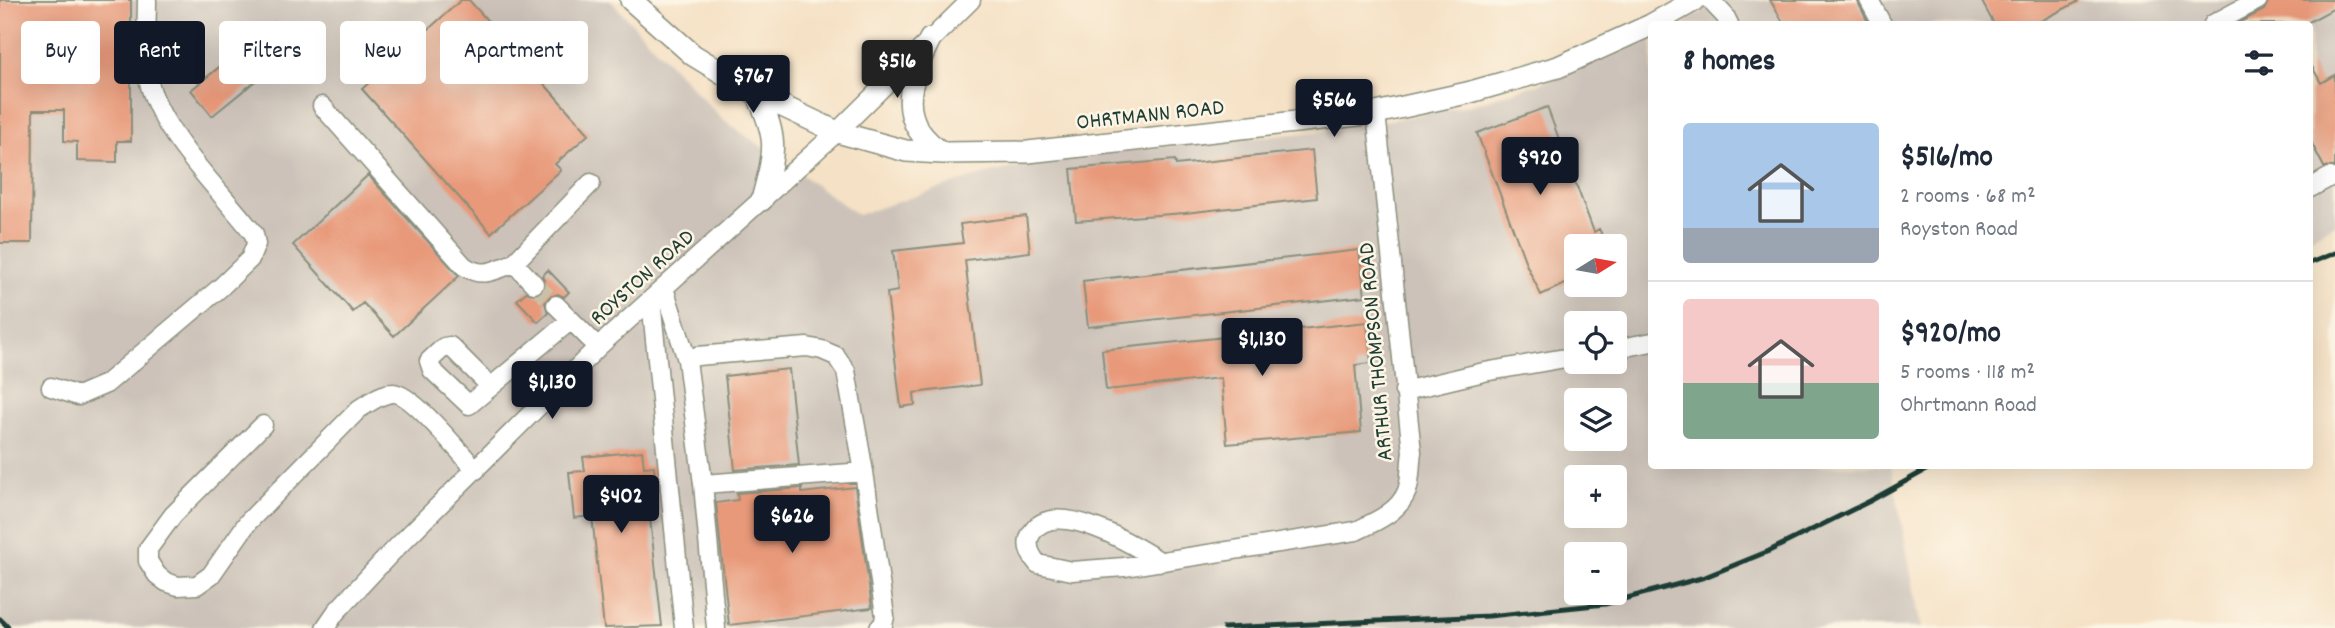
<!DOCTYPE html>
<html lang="en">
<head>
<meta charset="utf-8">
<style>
	:root { --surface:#fff; --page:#f6f6f7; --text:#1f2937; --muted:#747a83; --line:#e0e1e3; --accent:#111827 }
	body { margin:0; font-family:Dekko,sans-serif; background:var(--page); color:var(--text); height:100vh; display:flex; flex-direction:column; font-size:26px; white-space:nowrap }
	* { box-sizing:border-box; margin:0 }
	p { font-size:23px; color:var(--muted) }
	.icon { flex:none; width:38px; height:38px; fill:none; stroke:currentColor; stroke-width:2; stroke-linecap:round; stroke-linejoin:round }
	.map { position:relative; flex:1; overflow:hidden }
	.sheet { position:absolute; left:1648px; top:21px; width:665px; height:448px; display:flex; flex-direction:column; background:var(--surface); border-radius:7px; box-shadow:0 7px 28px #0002 }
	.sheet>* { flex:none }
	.banner { position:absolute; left:21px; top:21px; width:665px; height:63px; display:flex; gap:14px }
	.needle { width:46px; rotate:79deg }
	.fabs { position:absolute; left:1564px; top:234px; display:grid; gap:14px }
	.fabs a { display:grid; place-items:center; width:63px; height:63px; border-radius:7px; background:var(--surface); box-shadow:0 7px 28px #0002; font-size:35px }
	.price { position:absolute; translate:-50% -60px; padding:0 16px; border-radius:7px; background:var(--accent); color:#fff; font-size:23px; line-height:46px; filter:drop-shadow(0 2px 4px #0008) }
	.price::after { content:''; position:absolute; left:50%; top:42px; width:21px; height:16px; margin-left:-10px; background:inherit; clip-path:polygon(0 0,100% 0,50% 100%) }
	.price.on { background:#222; color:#fff }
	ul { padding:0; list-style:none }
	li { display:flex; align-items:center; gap:21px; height:175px; padding:0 35px }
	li+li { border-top:2px solid var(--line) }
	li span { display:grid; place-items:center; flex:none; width:196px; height:140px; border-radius:7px; color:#555 }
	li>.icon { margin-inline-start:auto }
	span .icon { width:84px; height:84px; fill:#fffc; stroke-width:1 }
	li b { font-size:30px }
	h2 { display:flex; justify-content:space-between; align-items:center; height:84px; padding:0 35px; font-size:30px }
	.tag { padding:0 24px; border-radius:7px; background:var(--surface); box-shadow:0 7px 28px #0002; font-size:24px; line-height:63px }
	.tag.on { background:var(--accent); color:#fff }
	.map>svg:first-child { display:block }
	.industrial { fill:#ccc2b9; fill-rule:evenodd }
	.building { fill:#e89979 }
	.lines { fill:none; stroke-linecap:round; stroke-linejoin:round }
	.minor-tunnel { stroke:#cac0a8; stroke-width:18; stroke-dasharray:18 9; stroke-linecap:butt }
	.minor-casing { stroke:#8a8f7c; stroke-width:21 }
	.major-casing { stroke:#8a8f7c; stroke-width:24 }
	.minor { stroke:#fff; stroke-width:18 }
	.major { stroke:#fff; stroke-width:21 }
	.rail { stroke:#1f3d34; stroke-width:5 }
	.labels { text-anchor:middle; stroke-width:5; stroke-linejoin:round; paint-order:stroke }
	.street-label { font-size:23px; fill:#1f3d34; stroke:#fcf5e5 }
</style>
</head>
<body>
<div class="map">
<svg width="2335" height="628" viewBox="0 0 2335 628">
	<rect width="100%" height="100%" fill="#fcf5e5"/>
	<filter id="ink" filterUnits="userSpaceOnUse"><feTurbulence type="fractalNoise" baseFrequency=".0143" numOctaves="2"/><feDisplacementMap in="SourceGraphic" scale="14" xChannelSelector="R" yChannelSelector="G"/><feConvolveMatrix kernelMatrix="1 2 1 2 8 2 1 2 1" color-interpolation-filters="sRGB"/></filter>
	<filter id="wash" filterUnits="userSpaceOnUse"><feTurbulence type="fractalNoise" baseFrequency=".00686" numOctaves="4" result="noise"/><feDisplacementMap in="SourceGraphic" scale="28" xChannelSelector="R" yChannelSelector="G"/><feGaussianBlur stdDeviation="1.57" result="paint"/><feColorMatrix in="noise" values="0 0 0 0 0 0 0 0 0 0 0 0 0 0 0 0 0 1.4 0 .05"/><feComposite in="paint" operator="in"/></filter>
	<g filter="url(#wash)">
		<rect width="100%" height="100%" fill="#f5e1c5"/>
		<path class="industrial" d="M0,0H610L721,118L858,215L974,177L1068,155L1336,130L1471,105L1562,76L1652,39V466H1891L1921,628H0ZM1577,247H1615V285H1577ZM1577,324H1615V362H1577ZM1577,401H1615V439H1577ZM1577,478H1615V516H1577ZM1577,555H1615V593H1577Z
			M1721,0H2335V224L2310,238V24H1682Z"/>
		<g id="blocks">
			<path class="building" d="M0,0H131V141H117V162L77,161V142L64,141V110H33L32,243H0Z
				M461,0H469L589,134L555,164L561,170L491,233L362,89Z
				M1770,0H1857L1869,24H1784Z
				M1981,0H2081L2035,24H1994Z
				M2269,0H2335V8L2305,24H2236L2264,10Z
				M275,22L296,48L212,116L191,90Z
				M2310,63L2321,83L2335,75V167H2324L2310,140Z
				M1547,107L1594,232L1599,229L1608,247H1577V278L1541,295L1527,266L1477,133Z
				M1312,150L1317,198L1185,213L1076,221L1071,169L1175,160L1176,165Z
				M368,175L459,276L394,336L363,303L353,312L293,245Z
				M1026,216L1030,252L965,260L980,385L914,393L915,405L901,407L887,293L898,291L893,251L963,243L960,224Z
				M1359,250L1365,296L1088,327L1083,281Z
				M548,270L569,292L564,297L558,294L549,297L545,303L548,313L538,322L517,300L526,292L536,295L542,292L545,282L542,276Z
				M1367,322L1371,363L1355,365L1361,432L1227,444L1221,378L1106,390L1102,350Z
				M789,369L799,465L735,470L725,376Z
				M642,451L644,467L654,466L658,509L649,510L662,626L604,628L592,516L574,518L569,472L585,471L583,457Z
				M855,487L872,608L729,625L716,503L738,500L737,493L802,488V493Z"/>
		</g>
	</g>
	<g filter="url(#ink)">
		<use href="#blocks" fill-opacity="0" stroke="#8a8f7c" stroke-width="2"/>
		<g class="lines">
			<path class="minor-tunnel" d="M534,284L556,305"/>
			<defs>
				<path id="minor" d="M1710,0L1725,16L1729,24
					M1869,0L1882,24
					M2213,24L2258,0
					M322,106L464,266C483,279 495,270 514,263
					M2310,188L2330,177
					M534,284L514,263L591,183
					M664,288L687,360
					M651,300L684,628
					M556,305L598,347
					M1615,349L1652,342
					M51,387L78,396L106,384L221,287L250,259L256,244L254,234C221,191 164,137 150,86C144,67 147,22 147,0
					M491,387L450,346L444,347L429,361L432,370L469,405L571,320
					M1404,391L1484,372L1577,356
					M263,425L173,515L148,549V561L157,575L166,582L178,586L197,585L211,575L248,522L359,409C369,403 381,393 393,393C411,392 462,455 476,470
					M703,484L864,472
					M1161,562C1136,546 1053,495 1031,534C1025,545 1031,556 1038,564L1072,571L1124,567L1356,531C1375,522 1399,512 1407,491C1411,480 1410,464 1412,452L1376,113
					M325,628L336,612L389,555L598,347L837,132L971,0
					M716,628L703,484L687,360L697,356L807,347L822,350L836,356L846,371L864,472L885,616L883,625L879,628"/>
				<path id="major" d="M631,0L693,55L757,94L837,132L906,151L943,153L1028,152L1376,113L1467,93L1558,67L1651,25L1695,0
					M930,39C909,82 894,122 943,153
					M757,94C779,141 775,151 762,200"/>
			</defs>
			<use href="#minor" class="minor-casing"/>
			<use href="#major" class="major-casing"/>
			<use href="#minor" class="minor"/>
			<use href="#major" class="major"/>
			<path class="rail" d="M2310,263L2335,253
				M0,619L9,628
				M1224,628L1489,616L1605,604L1705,577L1769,551L1870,501L1933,466"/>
		</g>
	</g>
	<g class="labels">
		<g class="street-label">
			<text transform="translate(1150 113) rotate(-6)" y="8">OHRTMANN ROAD</text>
			<text transform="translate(641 276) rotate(-42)" y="8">ROYSTON ROAD</text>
			<text transform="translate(1374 352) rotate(-95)" y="8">ARTHUR THOMPSON ROAD</text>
		</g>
	</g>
</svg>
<div class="fabs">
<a><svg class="needle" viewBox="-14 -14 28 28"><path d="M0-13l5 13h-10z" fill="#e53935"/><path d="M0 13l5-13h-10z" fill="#747a83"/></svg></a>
<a><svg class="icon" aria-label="locate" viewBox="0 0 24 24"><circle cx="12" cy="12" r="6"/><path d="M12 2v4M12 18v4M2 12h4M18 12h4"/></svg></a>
<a><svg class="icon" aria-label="layers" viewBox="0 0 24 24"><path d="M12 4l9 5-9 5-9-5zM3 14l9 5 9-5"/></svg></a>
<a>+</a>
<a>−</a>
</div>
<b class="price on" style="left:897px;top:100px">$516</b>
<b class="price" style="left:753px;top:115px">$767</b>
<b class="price" style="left:1334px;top:139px">$566</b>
<b class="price" style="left:1540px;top:197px">$920</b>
<b class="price" style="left:1262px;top:378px">$1,130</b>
<b class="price" style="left:552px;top:421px">$1,130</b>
<b class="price" style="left:621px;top:535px">$402</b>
<b class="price" style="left:792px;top:555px">$626</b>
<div class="banner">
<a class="tag">Buy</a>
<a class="tag on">Rent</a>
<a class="tag">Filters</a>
<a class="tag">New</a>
<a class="tag">Apartment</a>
</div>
<section class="sheet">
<h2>8 homes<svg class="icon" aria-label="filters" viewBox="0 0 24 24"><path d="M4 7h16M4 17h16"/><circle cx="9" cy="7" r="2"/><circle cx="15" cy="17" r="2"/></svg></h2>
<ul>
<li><span style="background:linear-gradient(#a9c7e8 75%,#9aa5b1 0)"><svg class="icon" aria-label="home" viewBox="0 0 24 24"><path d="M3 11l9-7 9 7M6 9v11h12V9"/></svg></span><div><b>$516/mo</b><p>2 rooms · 68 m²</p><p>Royston Road</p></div></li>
<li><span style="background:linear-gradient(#f6c9c9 60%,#7fa58c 0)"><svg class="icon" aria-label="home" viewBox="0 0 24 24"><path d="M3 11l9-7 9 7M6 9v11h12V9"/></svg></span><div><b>$920/mo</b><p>5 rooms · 118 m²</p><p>Ohrtmann Road</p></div></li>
</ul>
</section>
</div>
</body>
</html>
